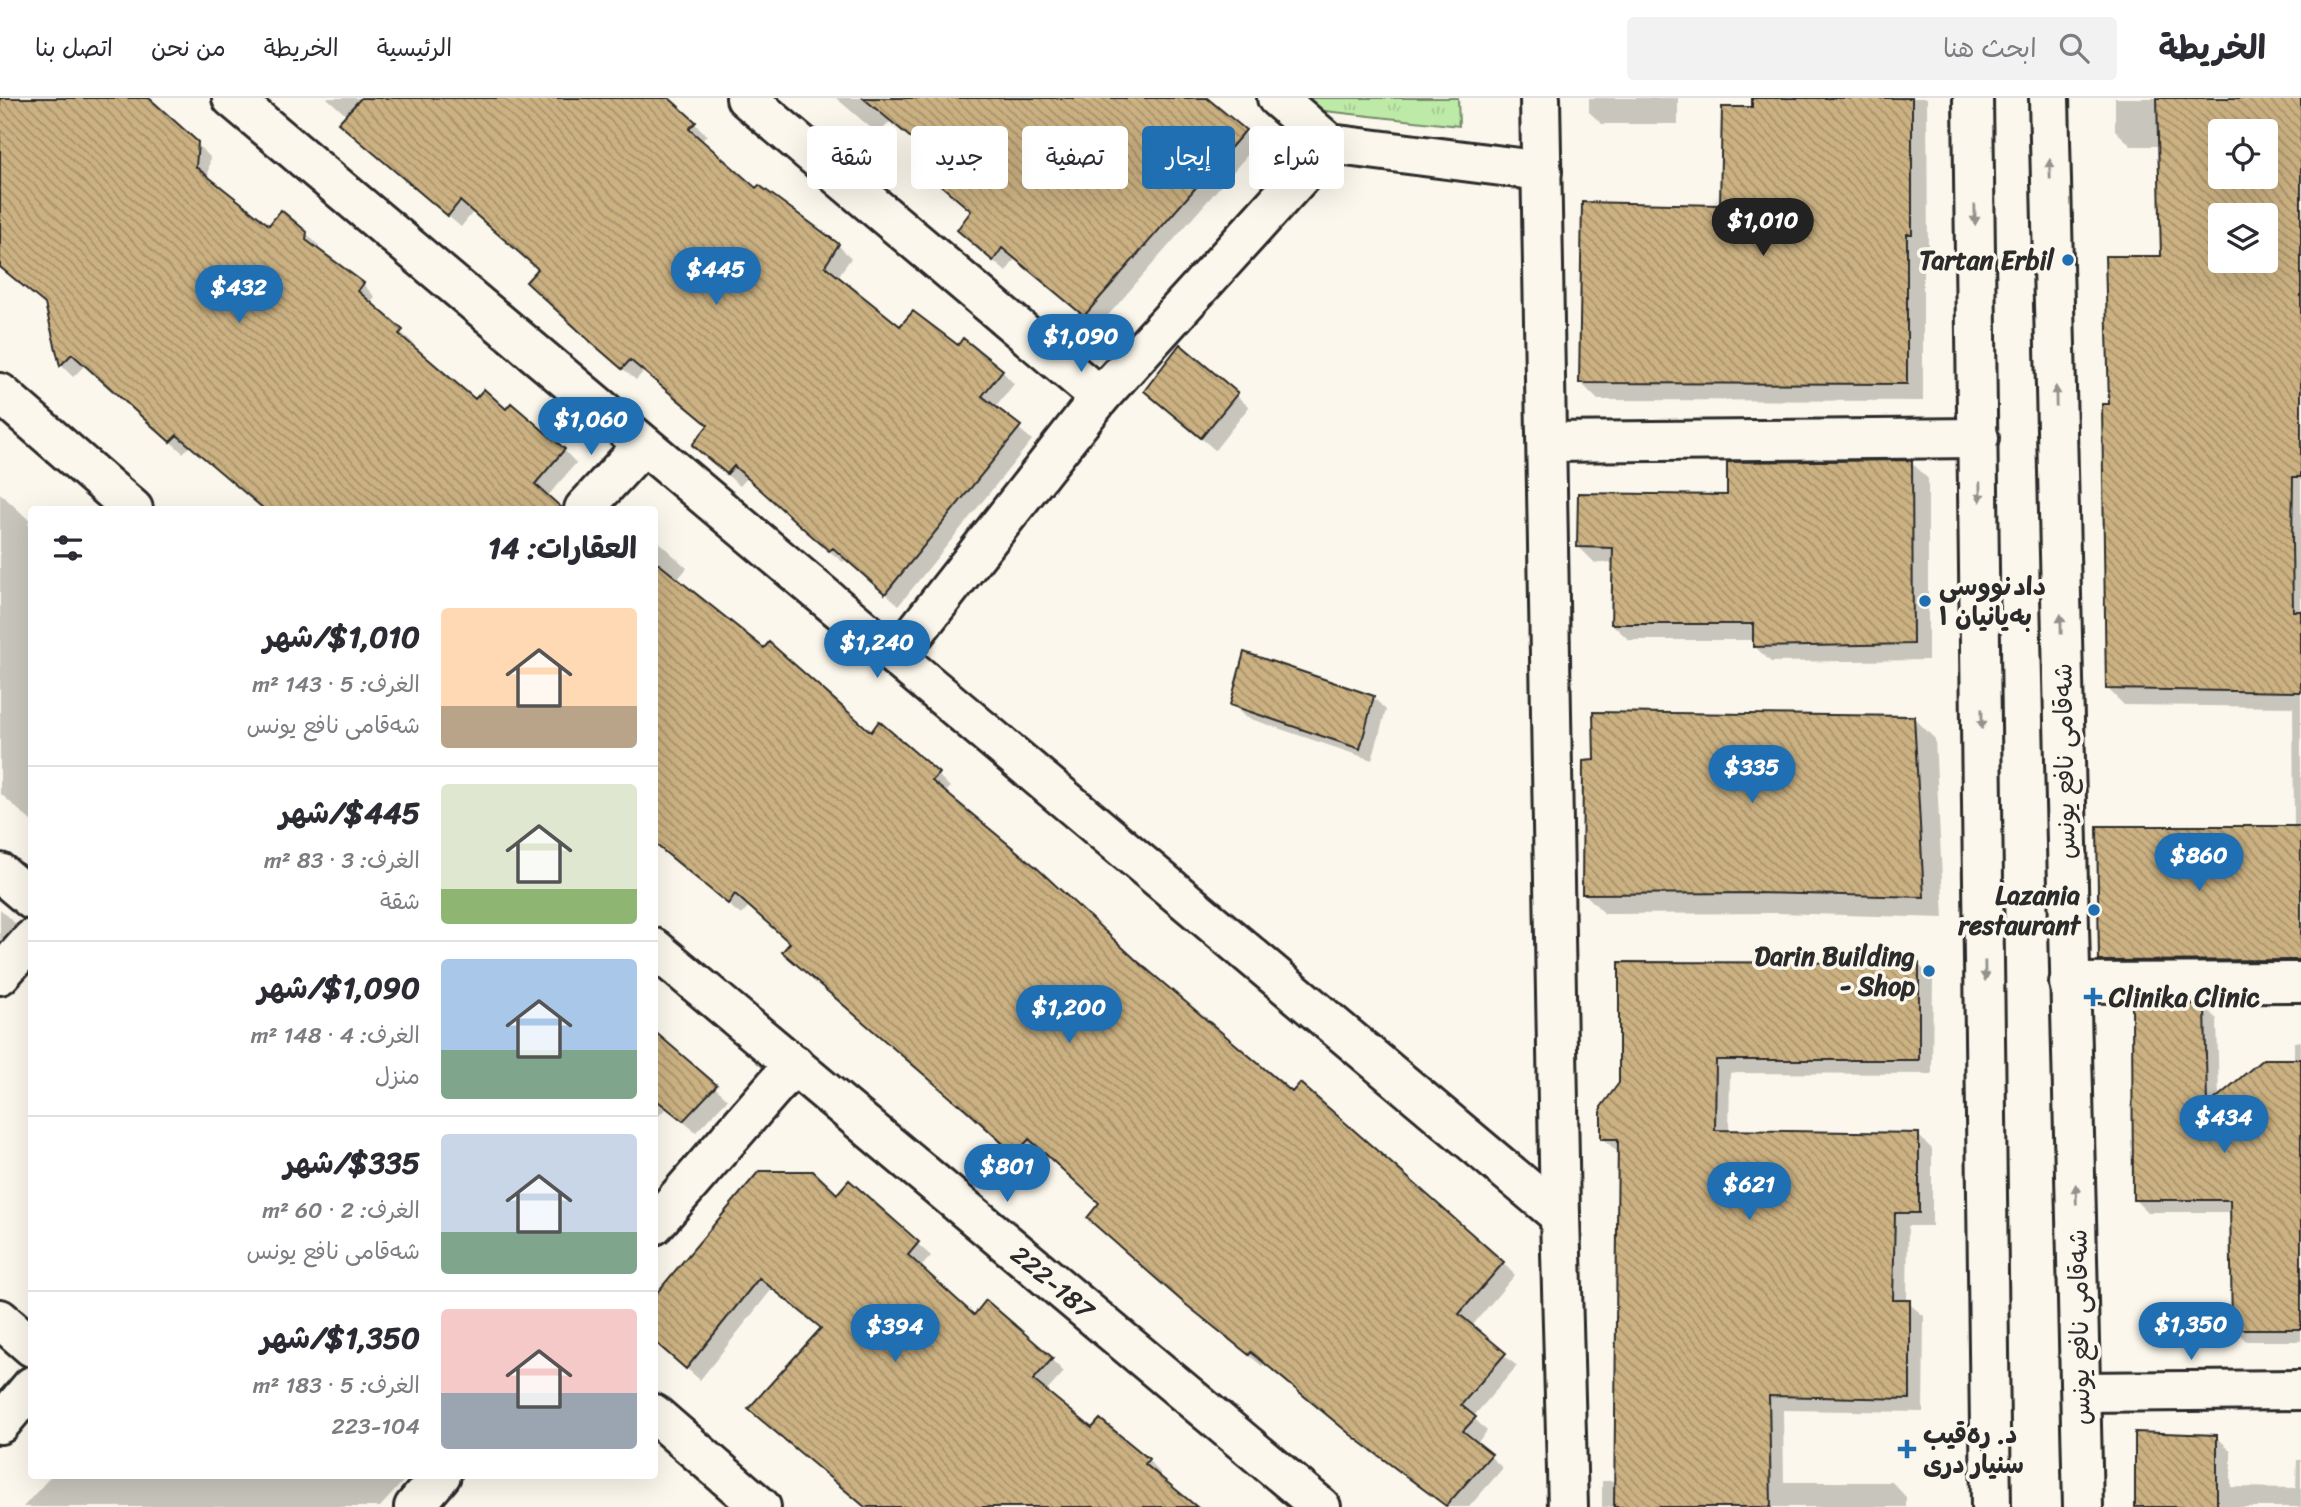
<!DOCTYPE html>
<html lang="ar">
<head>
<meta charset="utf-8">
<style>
	:root { --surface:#fff; --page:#f2f2f3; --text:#2b2b33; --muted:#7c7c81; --line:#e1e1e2; --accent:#1f6fb2 }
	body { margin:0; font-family:Sriracha,"Playpen Sans Arabic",sans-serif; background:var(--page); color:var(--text); direction:rtl; height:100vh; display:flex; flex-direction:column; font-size:26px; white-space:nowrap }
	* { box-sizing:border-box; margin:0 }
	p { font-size:23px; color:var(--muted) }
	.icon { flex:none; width:38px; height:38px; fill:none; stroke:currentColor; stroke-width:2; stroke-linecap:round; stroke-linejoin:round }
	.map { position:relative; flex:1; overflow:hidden; direction:ltr }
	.side { position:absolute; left:28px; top:408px; width:630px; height:973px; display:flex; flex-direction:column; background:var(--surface); border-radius:7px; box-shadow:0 7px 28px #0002; direction:rtl }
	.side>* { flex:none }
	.banner { position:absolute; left:679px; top:28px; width:665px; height:63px; direction:rtl; display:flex; gap:14px }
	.fabs { position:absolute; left:2208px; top:21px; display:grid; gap:14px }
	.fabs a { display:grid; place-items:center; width:70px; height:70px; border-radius:7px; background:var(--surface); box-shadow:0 7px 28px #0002; font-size:35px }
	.price { position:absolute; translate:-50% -60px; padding:0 16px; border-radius:24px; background:var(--accent); color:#fff; font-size:23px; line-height:46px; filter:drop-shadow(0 2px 4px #0008) }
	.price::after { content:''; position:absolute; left:50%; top:42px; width:21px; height:16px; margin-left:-10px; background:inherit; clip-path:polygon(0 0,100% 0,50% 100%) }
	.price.current { background:#222; color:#fff }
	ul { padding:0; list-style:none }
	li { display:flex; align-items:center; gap:21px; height:175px; padding:0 21px }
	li+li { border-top:2px solid var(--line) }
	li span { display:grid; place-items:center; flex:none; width:196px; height:140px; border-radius:7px; color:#555 }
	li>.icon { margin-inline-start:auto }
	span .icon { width:84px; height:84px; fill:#fffc; stroke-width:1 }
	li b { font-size:30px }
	h2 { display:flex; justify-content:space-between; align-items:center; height:84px; padding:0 21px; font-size:30px }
	.chip { padding:0 24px; border-radius:7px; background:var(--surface); box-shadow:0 7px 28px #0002; font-size:24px; line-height:63px }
	.chip.current { background:var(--accent); color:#fff }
	header { display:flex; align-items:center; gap:42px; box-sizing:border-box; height:98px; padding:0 35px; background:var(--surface); border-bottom:2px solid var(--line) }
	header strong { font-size:33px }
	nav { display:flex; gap:38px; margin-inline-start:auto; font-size:24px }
	.search { width:490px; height:63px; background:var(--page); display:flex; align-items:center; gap:18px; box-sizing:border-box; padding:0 24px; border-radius:7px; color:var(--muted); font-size:26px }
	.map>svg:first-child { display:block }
	.park { fill:url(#park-tufts); stroke:#748a6a; stroke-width:2 }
	.shadow { fill:#0003; fill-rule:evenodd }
	.building { fill:url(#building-back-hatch); stroke:#2b2b2b; stroke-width:2; fill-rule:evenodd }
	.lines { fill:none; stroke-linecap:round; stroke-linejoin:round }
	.minor-casing { stroke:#2b2b2b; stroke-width:44 }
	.primary-casing { stroke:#2b2b2b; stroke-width:44 }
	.minor { stroke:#fbf7ec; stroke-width:38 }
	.primary { stroke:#fbf7ec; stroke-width:38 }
	.oneway { fill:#93918c }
	.poi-dot { fill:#1f6fb2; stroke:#fbf7ec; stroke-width:2.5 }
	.labels { text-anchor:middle; stroke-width:7; stroke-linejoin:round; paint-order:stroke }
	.poi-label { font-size:26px; font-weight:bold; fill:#2b2b2b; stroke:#fbf7ec; text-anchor:end }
	.street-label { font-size:26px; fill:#2b2b2b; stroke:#fbf7ec }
</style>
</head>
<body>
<header>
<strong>الخريطة</strong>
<div class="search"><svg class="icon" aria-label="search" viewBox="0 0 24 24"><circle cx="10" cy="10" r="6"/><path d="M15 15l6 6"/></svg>ابحث هنا</div>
<nav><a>الرئيسية</a><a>الخريطة</a><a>من نحن</a><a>اتصل بنا</a></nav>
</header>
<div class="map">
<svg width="2301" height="1409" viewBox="0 0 2301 1409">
	<defs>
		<pattern id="park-tufts" width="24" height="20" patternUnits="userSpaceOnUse" patternTransform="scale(1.75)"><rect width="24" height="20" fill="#beeaa8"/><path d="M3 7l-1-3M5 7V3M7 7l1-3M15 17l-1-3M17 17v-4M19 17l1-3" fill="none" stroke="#a3c991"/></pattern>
		<pattern id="building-back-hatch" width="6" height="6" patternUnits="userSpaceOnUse" patternTransform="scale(1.75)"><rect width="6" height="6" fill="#ccb282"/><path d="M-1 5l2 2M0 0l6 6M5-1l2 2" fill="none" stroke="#a6916b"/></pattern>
	</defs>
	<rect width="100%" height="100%" fill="#fbf7ec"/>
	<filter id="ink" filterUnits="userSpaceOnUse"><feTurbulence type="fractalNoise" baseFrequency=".0143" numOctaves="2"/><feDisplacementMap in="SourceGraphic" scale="14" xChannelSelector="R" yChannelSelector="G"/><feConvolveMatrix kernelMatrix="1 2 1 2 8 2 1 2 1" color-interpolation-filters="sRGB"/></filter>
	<g filter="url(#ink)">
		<path class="park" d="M1301,0H1458L1459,28L1316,12Z"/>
		<path class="shadow" d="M0,0H126L197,46L210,59L208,80L270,130L306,135L319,148L318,153L363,186L375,199L370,206L414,246L411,249L475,303L506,314L564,352L576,365L547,399L559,411H265L190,348L183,355L85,267L73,279L61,267L47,208L0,169Z
			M327,0H667L707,37L701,44L756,92L759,89L838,147L851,160L837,180L901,230L958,250L1002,273L1014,286L995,310L1032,342L899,507L846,461L843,464L819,445L748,379L740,388L707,360L694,347L709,328L644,273L636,282L608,258L540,172L473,114L461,129L353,38L347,18Z
			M836,0H1204L1257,46L1098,229L1015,161L1006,174L972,144L973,114L936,61L891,23L878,36Z
			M1589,0H1678V26H1602L1589,14Z
			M1754,0H1927L1928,153H1923V303L1598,302L1581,285L1722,109L1754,11Z
			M2115,0H2301V877L2116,878L2100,862L2294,729L2293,609L2124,607L2108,591L2110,308L2163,159L2160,48H2131L2115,32ZM2221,33H2266V79H2221ZM2221,117H2266V163H2221Z
			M1181,249L1249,309L1215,352L1146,293Z
			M1911,364L1928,381V562L1771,564L1754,548L1755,542H1629L1612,526L1614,465H1595L1578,448L1729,399Z
			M0,395L30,423L28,426L32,429V724L0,695Z
			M654,440L687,470L677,482L871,637L938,677L950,689L945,696L1135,864L1292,996L1503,1165L1515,1177L1471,1229L1517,1268L1473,1319L1487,1333L1476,1346L1503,1370L1469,1409H1446L1366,1350L1264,1266L1262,1268L1199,1217L1102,1132L1101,1106L1042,1052L1028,1068L973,1016L971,1018L797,866L791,845L749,808L741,817L654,746Z
			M1374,600L1386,612L1372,662L1245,619L1232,606Z
			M1914,620L1935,641L1944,820L1778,815L1605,816L1584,795Z
			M0,811L27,837L0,866Z
			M1919,867L1933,881L1932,976L1730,975L1729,1034L1918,1037L1932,1051V1128H1908L1907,1204L1924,1218L1923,1314L1783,1312L1784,1384H1892L1906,1399V1409H1602V1383H1616L1619,1055L1603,1041V1010Z
			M2204,908L2217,921L2219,1000L2294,963V944L2301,943V1243H2246L2234,1230L2232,1114H2147L2134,1101Z
			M654,936L728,1001L696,1034L666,1010L654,1023Z
			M849,1085L931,1158L920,1170L974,1219L1051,1261L1064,1274L1045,1295L1092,1332L1148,1362L1160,1375L1157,1378L1194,1409H865L750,1311L822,1231L772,1191L700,1282L654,1242L837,1098Z
			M2216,1338L2231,1353V1389L2296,1390L2297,1362H2301V1409H2137Z
			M52,1377H409L380,1409H23Z"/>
		<path class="building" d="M0,0H149L198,44L196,69L269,127L281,112L307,134L306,142L364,185L358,193L403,232L399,236L475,301L484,291L506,311L511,305L565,351L535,386L563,411H264L177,337L170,344L72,256L60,268L45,206L0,169Z
			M361,0H669L696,24L689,31L756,90L759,87L839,146L825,168L900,228L913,213L958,247L963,240L1003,272L982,298L1021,328L885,496L833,450L829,453L805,432L734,368L727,376L692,347L708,327L630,262L622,271L593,246L526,184L538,171L460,103L448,118L338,25Z
			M863,0H1207L1246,32L1084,218L1002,150L993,163L957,132L971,113L924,73L935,60Z
			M1752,0H1912V136H1907V286L1579,285L1582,104L1720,107L1722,9H1752Z
			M2157,0H2301V379H2293L2292,445L2293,513H2301V594L2106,591L2102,306H2109L2105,158H2161ZM2221,33H2266V79H2221ZM2221,117H2266V163H2221Z
			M1180,246L1238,295L1201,340L1144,293Z
			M1912,362L1913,546L1753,549V526H1611L1613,450L1577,449L1578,395L1727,397V364Z
			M654,462L764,550L769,544L871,634L879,623L939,675L932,683L1037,770L1136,862L1292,994L1300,985L1504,1164L1459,1216L1506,1255L1461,1307L1476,1319L1463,1333L1492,1356L1446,1408L1351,1337L1251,1254L1249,1257L1184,1205L1087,1120L1099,1105L1029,1041L1015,1057L959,1005L958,1006L782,854L790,845L735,796L728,806L654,745Z
			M1244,554L1374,598L1360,651L1230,607Z
			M1593,614L1914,618L1924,799L1756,795L1582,796L1583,663L1594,662Z
			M2097,728H2301V862L2099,863Z
			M1619,864L1919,865V962H1716L1715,1032L1919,1035V1115H1895L1893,1202H1910V1301L1769,1298L1771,1409H1614L1618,1041H1601V1009L1619,985Z
			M2205,906L2207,1008L2263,961H2301V1231H2232L2230,1102H2133L2132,907Z
			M654,933L717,987L683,1023L654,1000Z
			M759,1073H813L837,1096L849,1082L919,1144L908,1157L974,1217L986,1202L1053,1260L1033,1282L1092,1330L1100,1321L1149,1361L1145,1366L1197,1409H865L748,1311L821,1230L759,1180L686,1271L654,1243V1198Z
			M2135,1334L2217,1337V1409H2135Z"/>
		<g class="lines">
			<defs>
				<g id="minor">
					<path d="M232,0L1560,1118"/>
					<path d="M746,0L1100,299"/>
					<path d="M1277,0L1330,46L1542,73"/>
					<path d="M1540,0L1560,1118L1568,1409"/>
					<path d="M0,295L133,411"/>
					<path d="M1547,344L1979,340"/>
					<path d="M584,411L643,347"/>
					<path d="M896,559L1100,299L1330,46"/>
					<path d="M0,775L32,802"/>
					<path id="s1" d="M654,850L1321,1409"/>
					<path d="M0,877L32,841"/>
					<path d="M2069,885L2301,884"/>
					<path d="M654,1127L794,966"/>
					<path d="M0,1221L32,1249"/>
					<path d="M2081,1294L2301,1292"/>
					<path d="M654,1316L761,1409"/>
					<path d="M0,1326L32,1288"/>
					<path d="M414,1409L441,1377"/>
				</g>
				<path id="primary" d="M1973,0L1991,1409
					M2049,0L2083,1409"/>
			</defs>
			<use href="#minor" class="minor-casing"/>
			<use href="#primary" class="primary-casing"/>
			<use href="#minor" class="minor"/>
			<use href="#primary" class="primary"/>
		</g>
		<defs><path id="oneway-solid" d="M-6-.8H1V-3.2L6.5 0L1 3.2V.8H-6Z" transform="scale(1.75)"/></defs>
		<g class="oneway">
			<use href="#oneway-solid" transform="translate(2050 71) rotate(-91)"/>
			<use href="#oneway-solid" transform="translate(1975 117) rotate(89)"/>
			<use href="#oneway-solid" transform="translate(2056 298) rotate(-91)"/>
			<use href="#oneway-solid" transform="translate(1980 394) rotate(89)"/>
			<use href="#oneway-solid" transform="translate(2061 526) rotate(-91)"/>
			<use href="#oneway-solid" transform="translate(1982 621) rotate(89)"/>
			<use href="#oneway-solid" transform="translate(1985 873) rotate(89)"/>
			<use href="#oneway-solid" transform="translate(2076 1096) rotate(-92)"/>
		</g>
	</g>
	<g class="poi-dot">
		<circle cx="2068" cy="162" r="7"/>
		<circle cx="1925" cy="503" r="7"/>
		<circle cx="2094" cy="812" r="7"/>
		<circle cx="1929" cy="873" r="7"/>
		<path d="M2089.5 888.5h7v7h7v7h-7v7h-7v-7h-7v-7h7z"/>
		<path d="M1903.5 1340.5h7v7h7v7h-7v7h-7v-7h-7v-7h7z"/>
	</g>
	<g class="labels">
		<g class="poi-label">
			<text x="2054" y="171">Tartan Erbil</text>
			<text x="1939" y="497" text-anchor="start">دادنووسی<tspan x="1939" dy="30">بەیانیان ١</tspan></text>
			<text x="2080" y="806">Lazania<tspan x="2080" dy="30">restaurant</tspan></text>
			<text x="1915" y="867">Darin Building<tspan x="1915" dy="30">- Shop</tspan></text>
			<text x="2109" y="908" text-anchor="start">Clinika Clinic</text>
			<text x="1923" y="1345" text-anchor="start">د. ڕەقیب<tspan x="1923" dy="30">سنیار دری</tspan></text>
		</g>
		<g class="street-label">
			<text transform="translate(2064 663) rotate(-91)" y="9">شەقامی نافع یونس</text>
			<text dy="9" stroke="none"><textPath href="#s1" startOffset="520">222-187</textPath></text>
			<text transform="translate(2079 1229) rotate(-91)" y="9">شەقامی نافع یونس</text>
		</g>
	</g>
</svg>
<div class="fabs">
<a><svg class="icon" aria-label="locate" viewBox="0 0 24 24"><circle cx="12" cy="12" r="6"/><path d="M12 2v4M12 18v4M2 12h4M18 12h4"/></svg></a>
<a><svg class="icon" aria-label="layers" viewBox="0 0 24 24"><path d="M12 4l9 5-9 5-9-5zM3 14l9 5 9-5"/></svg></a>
</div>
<b class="price current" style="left:1763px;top:160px">$1,010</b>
<b class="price" style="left:716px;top:209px">$445</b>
<b class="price" style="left:239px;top:227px">$432</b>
<b class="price" style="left:1081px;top:276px">$1,090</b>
<b class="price" style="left:591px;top:359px">$1,060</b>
<b class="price" style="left:877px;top:582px">$1,240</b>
<b class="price" style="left:1752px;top:707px">$335</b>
<b class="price" style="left:2199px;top:795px">$860</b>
<b class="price" style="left:1069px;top:947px">$1,200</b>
<b class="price" style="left:2224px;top:1057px">$434</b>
<b class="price" style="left:1007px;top:1106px">$801</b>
<b class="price" style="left:1749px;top:1124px">$621</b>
<b class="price" style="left:2191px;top:1264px">$1,350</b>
<b class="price" style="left:895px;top:1266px">$394</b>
<div class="banner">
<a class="chip">شراء</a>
<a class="chip current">إيجار</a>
<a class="chip">تصفية</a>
<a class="chip">جديد</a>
<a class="chip">شقة</a>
</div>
<section class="side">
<h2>العقارات: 14<svg class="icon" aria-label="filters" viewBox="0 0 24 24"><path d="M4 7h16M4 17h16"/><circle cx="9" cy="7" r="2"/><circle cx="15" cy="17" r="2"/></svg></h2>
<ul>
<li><span style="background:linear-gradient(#ffd9b3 70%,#b9a48a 0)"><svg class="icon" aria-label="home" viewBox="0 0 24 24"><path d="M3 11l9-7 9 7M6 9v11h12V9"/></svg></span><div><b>$1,010/شهر</b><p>الغرف: 5 · 143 m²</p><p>شەقامی نافع یونس</p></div></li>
<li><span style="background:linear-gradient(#dfe7d0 75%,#8fb573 0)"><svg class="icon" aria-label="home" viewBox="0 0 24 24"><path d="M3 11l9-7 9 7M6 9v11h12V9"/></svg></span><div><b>$445/شهر</b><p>الغرف: 3 · 83 m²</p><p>شقة</p></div></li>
<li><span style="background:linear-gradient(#a9c7e8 65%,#7fa58c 0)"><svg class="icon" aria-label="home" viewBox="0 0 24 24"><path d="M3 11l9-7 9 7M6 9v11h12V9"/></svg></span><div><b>$1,090/شهر</b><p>الغرف: 4 · 148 m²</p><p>منزل</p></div></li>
<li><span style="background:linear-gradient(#c9d6e8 70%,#7fa58c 0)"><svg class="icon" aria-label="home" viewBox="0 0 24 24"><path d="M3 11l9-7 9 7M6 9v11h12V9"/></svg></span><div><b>$335/شهر</b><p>الغرف: 2 · 60 m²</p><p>شەقامی نافع یونس</p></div></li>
<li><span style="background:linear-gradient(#f6c9c9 60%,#9aa5b1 0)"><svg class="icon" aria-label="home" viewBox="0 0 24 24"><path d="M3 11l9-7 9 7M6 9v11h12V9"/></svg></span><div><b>$1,350/شهر</b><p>الغرف: 5 · 183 m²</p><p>223-104</p></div></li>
</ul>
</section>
</div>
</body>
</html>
